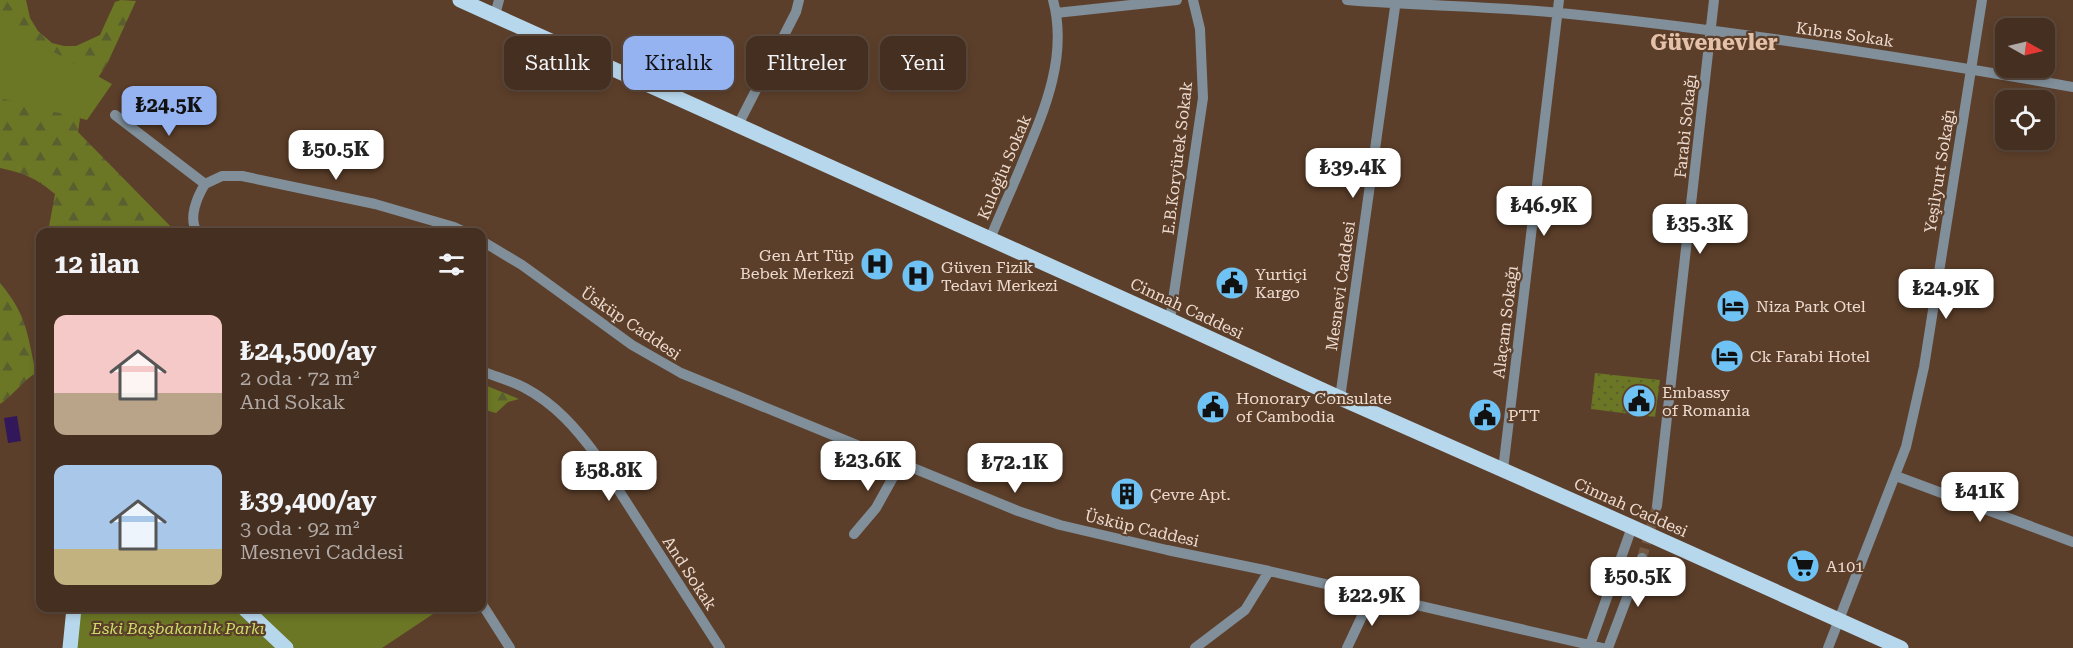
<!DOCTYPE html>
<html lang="tr">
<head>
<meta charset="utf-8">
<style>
	:root { --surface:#452f20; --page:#4c3729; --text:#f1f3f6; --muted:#b0a9a5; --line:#5d4a3e; --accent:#95b2f1 }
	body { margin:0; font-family:"Roboto Serif",serif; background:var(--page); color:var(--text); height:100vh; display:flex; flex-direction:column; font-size:22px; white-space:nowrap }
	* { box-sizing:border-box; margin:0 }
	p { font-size:20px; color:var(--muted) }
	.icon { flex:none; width:33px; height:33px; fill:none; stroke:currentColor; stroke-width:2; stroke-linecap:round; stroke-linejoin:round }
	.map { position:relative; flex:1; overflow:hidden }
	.sheet { position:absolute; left:36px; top:228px; width:450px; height:384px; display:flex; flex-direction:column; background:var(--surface); border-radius:12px; box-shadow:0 3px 9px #0003,0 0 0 2px var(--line) }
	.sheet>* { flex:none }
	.hud { position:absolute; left:504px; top:36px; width:570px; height:54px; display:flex; gap:12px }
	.needle { width:39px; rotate:98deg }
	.fabs { position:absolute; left:1995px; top:18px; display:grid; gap:12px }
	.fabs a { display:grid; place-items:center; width:60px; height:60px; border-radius:12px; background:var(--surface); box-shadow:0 3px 9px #0003,0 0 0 2px var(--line); font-size:30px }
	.price { position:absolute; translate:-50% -51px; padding:0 14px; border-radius:12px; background:#fff; color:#222; font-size:20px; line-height:39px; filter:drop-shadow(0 2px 3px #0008) }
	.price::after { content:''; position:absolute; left:50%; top:36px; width:18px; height:14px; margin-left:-9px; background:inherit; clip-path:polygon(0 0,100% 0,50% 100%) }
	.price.selected { background:var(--accent); color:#111 }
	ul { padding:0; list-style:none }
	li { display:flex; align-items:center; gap:18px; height:150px; padding:0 18px }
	li span { display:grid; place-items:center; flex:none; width:168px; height:120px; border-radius:12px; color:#555 }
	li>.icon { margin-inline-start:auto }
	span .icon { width:72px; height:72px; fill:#fffc; stroke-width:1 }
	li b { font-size:26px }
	h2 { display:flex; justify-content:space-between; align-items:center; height:72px; padding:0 18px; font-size:26px }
	.chip { padding:0 21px; border-radius:12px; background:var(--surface); box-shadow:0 3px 9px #0003,0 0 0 2px var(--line); font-size:21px; line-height:54px }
	.chip.selected { background:var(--accent); color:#111 }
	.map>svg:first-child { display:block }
	.forest { fill:url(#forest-firs) }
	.park { fill:#6b7724 }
	.garden { fill:url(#garden-dots) }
	.water { fill:#32175a }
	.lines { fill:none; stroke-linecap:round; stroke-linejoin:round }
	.minor-tunnel { stroke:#725743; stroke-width:10; stroke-dasharray:10 5; stroke-linecap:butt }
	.minor { stroke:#808f9a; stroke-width:10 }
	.major { stroke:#b7d7ec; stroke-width:15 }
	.labels { text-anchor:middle; stroke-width:4.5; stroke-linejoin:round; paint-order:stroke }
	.street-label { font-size:16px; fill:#eedcd0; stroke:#5c3f2a }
	.poi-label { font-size:16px; fill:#eedcd0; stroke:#5c3f2a; text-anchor:start }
	.park-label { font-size:16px; font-style:italic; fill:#cbdd69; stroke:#5c3f2a }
	.district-label { font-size:22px; font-weight:bold; fill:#e4c1a8; stroke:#5c3f2a }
</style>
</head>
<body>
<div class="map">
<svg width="2073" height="648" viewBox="0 0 2073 648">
	<defs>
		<pattern id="forest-firs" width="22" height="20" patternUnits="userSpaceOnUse" patternTransform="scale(1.5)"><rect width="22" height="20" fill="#6b7724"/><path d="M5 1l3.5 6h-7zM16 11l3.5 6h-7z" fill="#5b5f30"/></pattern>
		<pattern id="garden-dots" width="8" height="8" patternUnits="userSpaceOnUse" patternTransform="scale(1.5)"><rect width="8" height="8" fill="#6b7724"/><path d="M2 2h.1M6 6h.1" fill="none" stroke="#5b5f30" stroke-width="1.8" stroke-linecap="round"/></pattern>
	</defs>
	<rect width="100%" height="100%" fill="#5c3f2a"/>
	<path class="forest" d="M0,0H26L30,18L38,31L52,43L64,46H76L100,35L115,2L121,0L136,1L107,64L90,90L0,58Z
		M0,77L52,91L80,119L78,132L175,231L184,232H48L55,194C36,178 24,173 0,168Z
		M0,283C27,315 27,333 36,373C22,381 14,395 0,404Z
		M482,384L519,399L508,402L496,413L485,410L482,407Z"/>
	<path class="park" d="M0,26L8,27L112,84L87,120L0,98Z
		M74,608H442L382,648H70Z"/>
	<path class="garden" d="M1595,373L1660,380L1655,417L1591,409Z"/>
	<path class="water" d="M17,416L21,441L8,443L4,418Z"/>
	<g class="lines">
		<path class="minor-tunnel" d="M1642,558L1657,506"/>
		<path class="minor" d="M1347,0C1418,6 1490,6 1560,13C1732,30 1903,57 2073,87
			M1056,13L1177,0
			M495,15L499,0
			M115,115L205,184
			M738,125L796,12L799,0
			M205,184L222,176H242L375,204L454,227L465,232
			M197,232C188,218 197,197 205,184
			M990,239C1001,212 1013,186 1024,159C1045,109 1068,55 1053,0
			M482,241L522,265L632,345L681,373L1018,511L1060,525L1167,550L1269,571L1603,648
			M1170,320L1203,98L1200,29L1193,0
			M482,371C496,377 512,381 525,388C555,404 576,428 596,455L720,648
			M1340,398L1396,0
			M1503,470L1559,0
			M1896,476L2073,542
			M1657,506L1714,0
			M854,534L876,508L901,463
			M482,604L510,648
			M1590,645L1632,527
			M1195,648L1245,610L1269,571
			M1347,648L1372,595
			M1608,648L1642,558
			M1828,648L1906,447L1924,367L1982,0"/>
		<path class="major" d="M460,0L1170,320L1340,398L1632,527L1901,648
			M244,608L286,648
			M70,648L74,608"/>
	</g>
	<defs>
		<symbol id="hospital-disc" viewBox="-11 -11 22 22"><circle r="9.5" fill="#6fc2f4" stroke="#5c3f2a"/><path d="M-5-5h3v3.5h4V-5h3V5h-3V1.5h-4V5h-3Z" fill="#111"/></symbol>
		<symbol id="civic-disc" viewBox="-11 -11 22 22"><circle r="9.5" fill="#6fc2f4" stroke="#5c3f2a"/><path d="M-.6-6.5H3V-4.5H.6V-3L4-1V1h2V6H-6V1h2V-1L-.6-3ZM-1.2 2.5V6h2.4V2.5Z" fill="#111"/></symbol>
		<symbol id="hotel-disc" viewBox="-11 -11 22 22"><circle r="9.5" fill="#6fc2f4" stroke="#5c3f2a"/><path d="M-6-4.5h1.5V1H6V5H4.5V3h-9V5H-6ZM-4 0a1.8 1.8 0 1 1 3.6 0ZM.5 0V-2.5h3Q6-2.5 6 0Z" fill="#111"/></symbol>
		<symbol id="building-disc" viewBox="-11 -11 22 22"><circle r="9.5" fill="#6fc2f4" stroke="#5c3f2a"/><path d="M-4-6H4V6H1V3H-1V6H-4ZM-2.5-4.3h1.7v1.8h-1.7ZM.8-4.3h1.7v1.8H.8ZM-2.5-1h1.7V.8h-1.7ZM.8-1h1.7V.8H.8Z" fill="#111"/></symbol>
		<symbol id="supermarket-disc" viewBox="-11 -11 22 22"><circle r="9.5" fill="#6fc2f4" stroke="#5c3f2a"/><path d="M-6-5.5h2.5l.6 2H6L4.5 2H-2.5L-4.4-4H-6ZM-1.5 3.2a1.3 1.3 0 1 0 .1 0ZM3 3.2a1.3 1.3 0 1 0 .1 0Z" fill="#111"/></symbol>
	</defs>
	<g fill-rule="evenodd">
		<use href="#hospital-disc" x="858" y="245" width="38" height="38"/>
		<use href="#hospital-disc" x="899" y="257" width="38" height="38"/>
		<use href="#civic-disc" x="1213" y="264" width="38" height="38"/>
		<use href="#hotel-disc" x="1714" y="287" width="38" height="38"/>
		<use href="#hotel-disc" x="1708" y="337" width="38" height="38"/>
		<use href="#civic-disc" x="1620" y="382" width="38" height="38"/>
		<use href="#civic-disc" x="1194" y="388" width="38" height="38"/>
		<use href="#civic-disc" x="1466" y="396" width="38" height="38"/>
		<use href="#building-disc" x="1108" y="475" width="38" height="38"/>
		<use href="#supermarket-disc" x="1784" y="547" width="38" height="38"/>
	</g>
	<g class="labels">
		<g class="street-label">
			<text transform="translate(1845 34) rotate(8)" y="6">Kıbrıs Sokak</text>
			<text transform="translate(1685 126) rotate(-84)" y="6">Farabi Sokağı</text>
			<text transform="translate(1177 158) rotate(-83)" y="6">E.B.Koryürek Sokak</text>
			<text transform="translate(1004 167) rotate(-67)" y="6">Kuloğlu Sokak</text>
			<text transform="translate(1939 171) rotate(-81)" y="6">Yeşilyurt Sokağı</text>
			<text transform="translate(1340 286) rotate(-82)" y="6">Mesnevi Caddesi</text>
			<text transform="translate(1187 308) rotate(25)" y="6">Cinnah Caddesi</text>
			<text transform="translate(1505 322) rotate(-83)" y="6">Alaçam Sokağı</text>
			<text transform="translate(631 323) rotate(34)" y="6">Üsküp Caddesi</text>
			<text transform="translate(1631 507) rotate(24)" y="6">Cinnah Caddesi</text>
			<text transform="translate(1142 528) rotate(13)" y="6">Üsküp Caddesi</text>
			<text transform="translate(690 573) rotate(57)" y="6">And Sokak</text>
		</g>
		<g class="poi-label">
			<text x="854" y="261" text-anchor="end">Gen Art Tüp<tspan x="854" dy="18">Bebek Merkezi</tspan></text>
			<text x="941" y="273">Güven Fizik<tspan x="941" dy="18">Tedavi Merkezi</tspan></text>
			<text x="1255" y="280">Yurtiçi<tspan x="1255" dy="18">Kargo</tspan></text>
			<text x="1756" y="312">Niza Park Otel</text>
			<text x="1750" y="362">Ck Farabi Hotel</text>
			<text x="1662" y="398">Embassy<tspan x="1662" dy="18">of Romania</tspan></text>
			<text x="1236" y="404">Honorary Consulate<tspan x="1236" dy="18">of Cambodia</tspan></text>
			<text x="1508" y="421">PTT</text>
			<text x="1150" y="500">Çevre Apt.</text>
			<text x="1826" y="572">A101</text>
		</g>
		<g class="park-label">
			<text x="178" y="634">Eski Başbakanlık Parkı</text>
		</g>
		<g class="district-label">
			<text x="1714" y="50">Güvenevler</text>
		</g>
	</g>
</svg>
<div class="fabs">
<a><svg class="needle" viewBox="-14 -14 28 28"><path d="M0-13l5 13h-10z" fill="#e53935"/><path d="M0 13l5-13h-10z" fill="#b0a9a5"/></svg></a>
<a><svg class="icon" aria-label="locate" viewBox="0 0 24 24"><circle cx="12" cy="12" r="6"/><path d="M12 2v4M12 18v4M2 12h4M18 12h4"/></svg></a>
</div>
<b class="price selected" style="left:169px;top:137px">₺24.5K</b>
<b class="price" style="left:336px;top:181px">₺50.5K</b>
<b class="price" style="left:1353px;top:199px">₺39.4K</b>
<b class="price" style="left:1544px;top:237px">₺46.9K</b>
<b class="price" style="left:1700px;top:255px">₺35.3K</b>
<b class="price" style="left:1946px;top:320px">₺24.9K</b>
<b class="price" style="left:868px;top:492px">₺23.6K</b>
<b class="price" style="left:1015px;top:494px">₺72.1K</b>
<b class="price" style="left:609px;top:502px">₺58.8K</b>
<b class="price" style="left:1980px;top:523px">₺41K</b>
<b class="price" style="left:1638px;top:608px">₺50.5K</b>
<b class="price" style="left:1372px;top:627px">₺22.9K</b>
<div class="hud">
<a class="chip">Satılık</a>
<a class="chip selected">Kiralık</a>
<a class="chip">Filtreler</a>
<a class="chip">Yeni</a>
</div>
<section class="sheet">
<h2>12 ilan<svg class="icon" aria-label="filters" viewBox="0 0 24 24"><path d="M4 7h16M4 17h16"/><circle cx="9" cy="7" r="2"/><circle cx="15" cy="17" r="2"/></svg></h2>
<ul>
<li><span style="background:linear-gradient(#f6c9c9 65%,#b9a48a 0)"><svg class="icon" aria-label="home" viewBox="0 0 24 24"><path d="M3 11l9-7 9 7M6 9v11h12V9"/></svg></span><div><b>₺24,500/ay</b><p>2 oda · 72 m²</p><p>And Sokak</p></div></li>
<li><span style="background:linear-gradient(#a9c7e8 70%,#c2b280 0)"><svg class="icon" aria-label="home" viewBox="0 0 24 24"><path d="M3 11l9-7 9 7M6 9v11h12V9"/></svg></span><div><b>₺39,400/ay</b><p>3 oda · 92 m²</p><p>Mesnevi Caddesi</p></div></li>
</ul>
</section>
</div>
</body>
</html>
